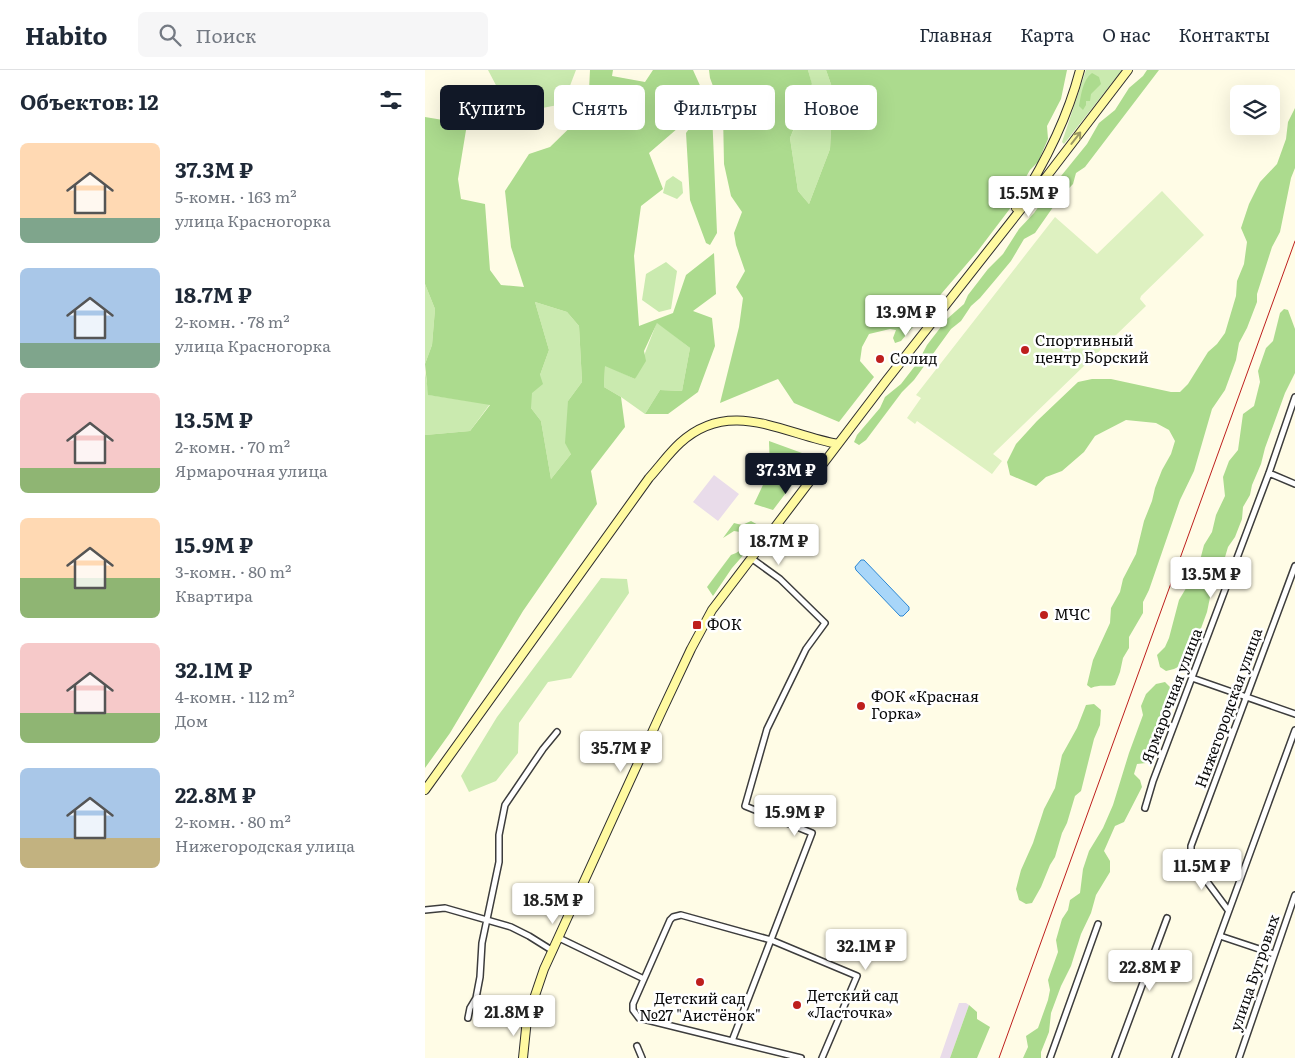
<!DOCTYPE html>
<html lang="ru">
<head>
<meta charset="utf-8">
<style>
	:root { --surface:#fff; --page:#f6f6f7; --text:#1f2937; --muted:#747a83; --line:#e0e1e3; --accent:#111827 }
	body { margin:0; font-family:Literata,serif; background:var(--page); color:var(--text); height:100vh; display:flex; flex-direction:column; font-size:19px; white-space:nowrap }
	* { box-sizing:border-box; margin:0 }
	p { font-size:16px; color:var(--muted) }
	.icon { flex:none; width:28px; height:28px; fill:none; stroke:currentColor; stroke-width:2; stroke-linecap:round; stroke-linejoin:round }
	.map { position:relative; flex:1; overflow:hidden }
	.sheet { display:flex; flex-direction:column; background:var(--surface); width:425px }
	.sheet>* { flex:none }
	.top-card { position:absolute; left:15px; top:15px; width:475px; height:45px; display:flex; gap:10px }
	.fabs { position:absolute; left:805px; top:15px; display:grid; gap:10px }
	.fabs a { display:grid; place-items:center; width:50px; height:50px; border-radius:8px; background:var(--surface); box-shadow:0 5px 20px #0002; font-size:25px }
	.price { position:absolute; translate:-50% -42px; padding:0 11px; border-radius:5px; background:#fff; color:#222; font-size:16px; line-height:32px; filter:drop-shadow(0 1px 2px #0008) }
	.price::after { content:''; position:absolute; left:50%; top:30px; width:15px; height:11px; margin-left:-8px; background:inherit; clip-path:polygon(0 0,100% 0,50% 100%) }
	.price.selected { background:var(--accent); color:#fff }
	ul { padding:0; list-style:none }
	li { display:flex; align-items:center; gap:15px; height:125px; padding:0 20px }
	li span { display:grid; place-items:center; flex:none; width:140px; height:100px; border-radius:8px; color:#555 }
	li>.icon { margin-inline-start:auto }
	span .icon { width:60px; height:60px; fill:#fffc; stroke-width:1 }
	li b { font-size:21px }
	h2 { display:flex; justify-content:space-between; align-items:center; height:60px; padding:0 20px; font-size:21px }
	.tag { padding:0 18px; border-radius:8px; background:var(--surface); box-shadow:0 5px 20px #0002; font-size:18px; line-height:45px }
	.tag.selected { background:var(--accent); color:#fff }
	header { display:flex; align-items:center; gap:30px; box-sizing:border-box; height:70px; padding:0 25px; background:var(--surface); border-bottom:1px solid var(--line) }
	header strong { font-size:24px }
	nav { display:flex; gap:28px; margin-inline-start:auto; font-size:18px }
	.search { width:350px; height:45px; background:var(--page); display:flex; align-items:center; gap:12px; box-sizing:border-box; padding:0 18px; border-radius:8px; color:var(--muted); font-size:19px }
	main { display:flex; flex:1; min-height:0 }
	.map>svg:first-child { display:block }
	.industrial { fill:#e9dcea }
	.green { fill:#caeaaf }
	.forest { fill:#acdb8e; fill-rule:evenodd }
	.pitch { fill:#def1c1 }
	.water { fill:#a8d6f9; stroke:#2c87d3 }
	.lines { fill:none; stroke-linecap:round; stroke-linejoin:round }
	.minor-casing { stroke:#3d3d3d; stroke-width:8 }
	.secondary-casing { stroke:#2c2c2c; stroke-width:10 }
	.minor { stroke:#fff; stroke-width:5 }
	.secondary { stroke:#fffaa1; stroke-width:8 }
	.rail { stroke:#be1f1d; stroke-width:1 }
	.oneway { stroke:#9d9a65 }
	.poi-dot { fill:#be1f1d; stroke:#fff; stroke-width:2 }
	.labels { text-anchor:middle; stroke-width:5; stroke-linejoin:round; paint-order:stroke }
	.poi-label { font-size:15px; fill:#0a0a0a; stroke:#fff; text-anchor:start }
	.street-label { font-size:15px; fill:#0a0a0a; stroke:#fff }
</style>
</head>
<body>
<header>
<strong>Habito</strong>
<div class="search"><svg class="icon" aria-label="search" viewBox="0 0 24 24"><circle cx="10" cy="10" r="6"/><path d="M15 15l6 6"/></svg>Поиск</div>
<nav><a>Главная</a><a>Карта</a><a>О нас</a><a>Контакты</a></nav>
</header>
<main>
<section class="sheet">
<h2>Объектов: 12<svg class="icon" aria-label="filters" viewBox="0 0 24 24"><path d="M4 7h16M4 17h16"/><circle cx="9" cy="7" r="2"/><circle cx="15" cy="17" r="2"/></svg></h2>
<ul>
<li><span style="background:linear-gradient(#ffd9b3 75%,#7fa58c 0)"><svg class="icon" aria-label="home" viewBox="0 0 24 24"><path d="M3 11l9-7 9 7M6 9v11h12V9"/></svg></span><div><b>37.3M ₽</b><p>5-комн. · 163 m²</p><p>улица Красногорка</p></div></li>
<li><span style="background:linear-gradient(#a9c7e8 75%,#7fa58c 0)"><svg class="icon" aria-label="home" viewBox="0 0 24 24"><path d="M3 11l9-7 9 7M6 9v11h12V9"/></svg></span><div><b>18.7M ₽</b><p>2-комн. · 78 m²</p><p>улица Красногорка</p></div></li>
<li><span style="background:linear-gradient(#f6c9c9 75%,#8fb573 0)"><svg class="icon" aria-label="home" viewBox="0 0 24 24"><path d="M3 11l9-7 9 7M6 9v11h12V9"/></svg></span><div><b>13.5M ₽</b><p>2-комн. · 70 m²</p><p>Ярмарочная улица</p></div></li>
<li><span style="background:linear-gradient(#ffd9b3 60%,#8fb573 0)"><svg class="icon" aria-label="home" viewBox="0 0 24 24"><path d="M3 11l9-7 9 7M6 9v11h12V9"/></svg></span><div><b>15.9M ₽</b><p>3-комн. · 80 m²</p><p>Квартира</p></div></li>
<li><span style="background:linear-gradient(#f6c9c9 70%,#8fb573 0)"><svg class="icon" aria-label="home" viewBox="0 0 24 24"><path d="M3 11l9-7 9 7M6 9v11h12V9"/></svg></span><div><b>32.1M ₽</b><p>4-комн. · 112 m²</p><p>Дом</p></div></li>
<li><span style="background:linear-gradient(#a9c7e8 70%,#c2b280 0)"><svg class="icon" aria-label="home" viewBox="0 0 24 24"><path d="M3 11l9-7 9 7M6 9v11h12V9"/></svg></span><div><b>22.8M ₽</b><p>2-комн. · 80 m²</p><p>Нижегородская улица</p></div></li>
</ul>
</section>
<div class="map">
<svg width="870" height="988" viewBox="0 0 870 988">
	<rect width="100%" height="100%" fill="#fffce6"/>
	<path class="industrial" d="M289,405L314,424L293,451L268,432Z
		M534,933H541L544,935L525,988H515Z"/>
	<path class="green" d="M63,0H151L138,34L86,44Z
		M383,0H401L408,20L405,79L384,134L373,121L365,68L387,15Z
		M661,0H697L639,74L637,72Z
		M248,106L257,112L258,123L252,129L238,123L241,111Z
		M241,192L252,201L246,239L234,242L217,230L221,204Z
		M0,214L10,239L7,275L0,294Z
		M110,232L142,242L154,256L157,312L143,331L146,384L126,409L116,351L106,338V323L115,305L124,280Z
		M232,252L265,278L257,321L235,320L220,344L196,327L179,317L180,295L210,309Z
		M0,302L4,325L65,334L45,361L0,365Z
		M176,508L202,509L204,523L146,608L123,612L94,653L93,683L71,711L44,722L36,706L72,647Z"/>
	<path class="forest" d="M165,0H188L187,6L220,12L228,0H268L287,42L292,163L285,175L281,173L265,130L261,63L271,49L260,17L234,20L253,58L224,83L238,119L216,136L209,186L214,256L248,243L261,205L289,183L291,224L268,241L287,248L290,276L273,322L243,344H220L235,320L257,321L265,278L232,253L219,281L221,291L210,309L180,296L179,317L196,327L200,357L166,401L172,434L98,541L25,663L0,698V365L45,361L65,335L3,325L0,294L7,275L10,239L0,214V47L42,54L33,109L36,129L60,134L65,200L76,215L99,217L86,177L80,121L104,84L125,77L163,40ZM110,232L142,242L154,256L157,312L143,331L140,373L146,384L126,409L116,351L106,338L107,323L118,314L115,305L124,280Z
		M284,0H383L387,14L365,68L373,121L384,134L405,79L408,20L401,0H642L636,29L622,56L623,69L613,92L605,100L597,114L593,128L552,182L476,271L470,273L468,268L471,260L465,259L444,264L437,277L435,291L449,307L414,352L369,333L353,309L295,333L314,257L318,228L311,217L320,201L311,175L309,163L317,142L306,126L299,94L298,43L285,8Z
		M722,0H734L660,97L651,103L648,114L633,130L610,163L599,169L586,191L571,209L555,228L546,236L536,251L526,259L489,310L477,322L441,370L434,375L429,372L432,365L455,338L460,327L476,314L493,292L502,275L522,249L539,234L543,225L563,199L578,184L594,159L609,143L632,111L662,74L674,53L690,40L704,18L718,6Z
		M667,3L674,7L676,14L666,24L665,31H661V35L658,40L654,36C656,25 658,9 667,3Z
		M870,38V98L866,108L855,162L847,177L832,224V232L822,258L814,273L811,290L800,320L787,339L769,401L755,430L724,520L718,532V543L704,567V578L698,588L695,602L690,615C681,617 675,614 666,618L662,615L668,590L685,553L686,538L695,522L698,509L711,484L719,451L727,431L730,418L737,400L746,384L750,371L744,360L731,353L701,350L670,366L659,382L637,401L621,407L611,416L585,405L582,392L591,374L612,351L653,312L667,309H686L746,322H755L763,314L783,282L792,274L800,263L811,226L812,211L819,194L822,172L816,158L824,134L835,112L852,94L861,69L863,52Z
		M859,239L863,240L870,259V303L860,323L840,378L836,394L827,415L825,425L818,437L817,449L810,467L803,477L795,504L788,513L782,542L771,572L763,581L759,594L749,599L741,601L735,597L732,585L740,577L744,568L754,530L773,498L779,475L787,462L791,445L800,426L798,407L804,391L813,380L818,344L829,336L835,312L833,301L841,278L848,271L855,243Z
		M344,371L388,387L348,440L329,434L345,400Z
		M326,451L335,456L333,468L328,473L321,463L309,461L298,468L309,453L317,455Z
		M322,476V481L307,498L288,526L282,517L306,485L311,483Z
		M740,612L747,619C745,635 742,650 736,665C732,675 724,682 721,693L712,694L709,704L715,710L717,717L699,752L690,756L679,781L685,791V802L671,825L666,843L656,864L646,896L636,916L626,943L624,962L616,982V988H598L603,977L601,966L613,958L623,930L625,920L623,910L633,882L631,870L637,849L643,840L645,830L655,823L658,799L664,781L678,758L688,735L704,683L718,645L716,636L721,624L731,614Z
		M669,634L676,640L675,655L669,669L656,721L650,726L642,753L637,763L630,787L625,795L616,817L607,833L601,834L594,830L591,819L596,800L608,773L619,739L630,718L637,685L652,658L661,635Z
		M544,935L552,942V949L565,957L552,988H525Z"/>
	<path class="pitch" d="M737,121L779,165L716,226L715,229L721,236L568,384L577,391L567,404L492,351L490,354L482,348L496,328L491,325L630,147L672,184Z"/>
	<path class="water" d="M436,490H439L484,537V540L478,546H475L431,500L430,497Z"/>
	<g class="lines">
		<defs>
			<path id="minor" d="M844,403L870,414
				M326,488L355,509L400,553L381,579L342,659L320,736L387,763L307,971L376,988
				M767,608L870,644
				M720,738L728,711L844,403L870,327
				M0,840L20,838L86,857L104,866L128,881
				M803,840L766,790V776L870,496
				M795,866L849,884
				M134,868L219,909
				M43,948L45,938L51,928L55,907L57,873L74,792V765L80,735L118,679L132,662
				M307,971L214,948L208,940V934L245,850L248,847L256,845L346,870L432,906L397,988
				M212,976L217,988
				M625,988L673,854
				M690,988L742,848
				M750,988L870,660
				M814,988L870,825"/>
			<path id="secondary" d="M591,138C619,95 642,50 655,0
				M0,720L224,408C234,397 244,383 255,373C305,327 358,364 413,374
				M98,988L102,949L119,899L235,645L266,579L287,540L461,311L622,106L703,0"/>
		</defs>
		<use href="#minor" class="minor-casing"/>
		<use href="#secondary" class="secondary-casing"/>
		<use href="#minor" class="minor"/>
		<use href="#secondary" class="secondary"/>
		<path class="rail" d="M574,988L870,171"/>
	</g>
	<defs><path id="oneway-shaft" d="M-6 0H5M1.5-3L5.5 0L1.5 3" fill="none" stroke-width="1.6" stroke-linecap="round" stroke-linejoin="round" transform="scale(1.25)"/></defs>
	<use class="oneway" href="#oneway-shaft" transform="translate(651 68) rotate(-52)"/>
	<g class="poi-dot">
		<circle cx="600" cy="280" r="5"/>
		<circle cx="455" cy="289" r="5"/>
		<circle cx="619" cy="545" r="5"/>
		<rect x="267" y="550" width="10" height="10" rx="2.5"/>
		<circle cx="436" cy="636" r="5"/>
		<circle cx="275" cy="912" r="5"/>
		<circle cx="372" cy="935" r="5"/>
	</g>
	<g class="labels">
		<g class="poi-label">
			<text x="610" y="276">Спортивный<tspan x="610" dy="17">центр Борский</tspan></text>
			<text x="465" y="294">Солид</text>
			<text x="629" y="550">МЧС</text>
			<text x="282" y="560">ФОК</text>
			<text x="446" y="632">ФОК «Красная<tspan x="446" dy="17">Горка»</tspan></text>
			<text x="382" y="931">Детский сад<tspan x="382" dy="17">«Ласточка»</tspan></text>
			<text x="275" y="934" text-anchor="middle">Детский сад<tspan x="275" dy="17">№27 "Аистёнок"</tspan></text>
		</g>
		<g class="street-label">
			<text transform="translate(747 626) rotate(-69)" y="5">Ярмарочная улица</text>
			<text transform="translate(804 638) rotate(-70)" y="5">Нижегородская улица</text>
			<text transform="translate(830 903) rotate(-71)" y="5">улица Бугровых</text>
		</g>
	</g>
</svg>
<div class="fabs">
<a><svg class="icon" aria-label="layers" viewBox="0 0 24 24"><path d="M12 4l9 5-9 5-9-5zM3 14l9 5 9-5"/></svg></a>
</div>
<b class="price" style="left:604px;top:148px">15.5M ₽</b>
<b class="price" style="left:481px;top:267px">13.9M ₽</b>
<b class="price selected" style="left:361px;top:425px">37.3M ₽</b>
<b class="price" style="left:354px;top:496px">18.7M ₽</b>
<b class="price" style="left:786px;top:529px">13.5M ₽</b>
<b class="price" style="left:196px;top:703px">35.7M ₽</b>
<b class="price" style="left:370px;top:767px">15.9M ₽</b>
<b class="price" style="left:777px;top:821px">11.5M ₽</b>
<b class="price" style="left:128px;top:855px">18.5M ₽</b>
<b class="price" style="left:441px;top:901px">32.1M ₽</b>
<b class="price" style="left:725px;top:922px">22.8M ₽</b>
<b class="price" style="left:89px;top:967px">21.8M ₽</b>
<div class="top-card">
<a class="tag selected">Купить</a>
<a class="tag">Снять</a>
<a class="tag">Фильтры</a>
<a class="tag">Новое</a>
</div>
</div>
</main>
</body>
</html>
